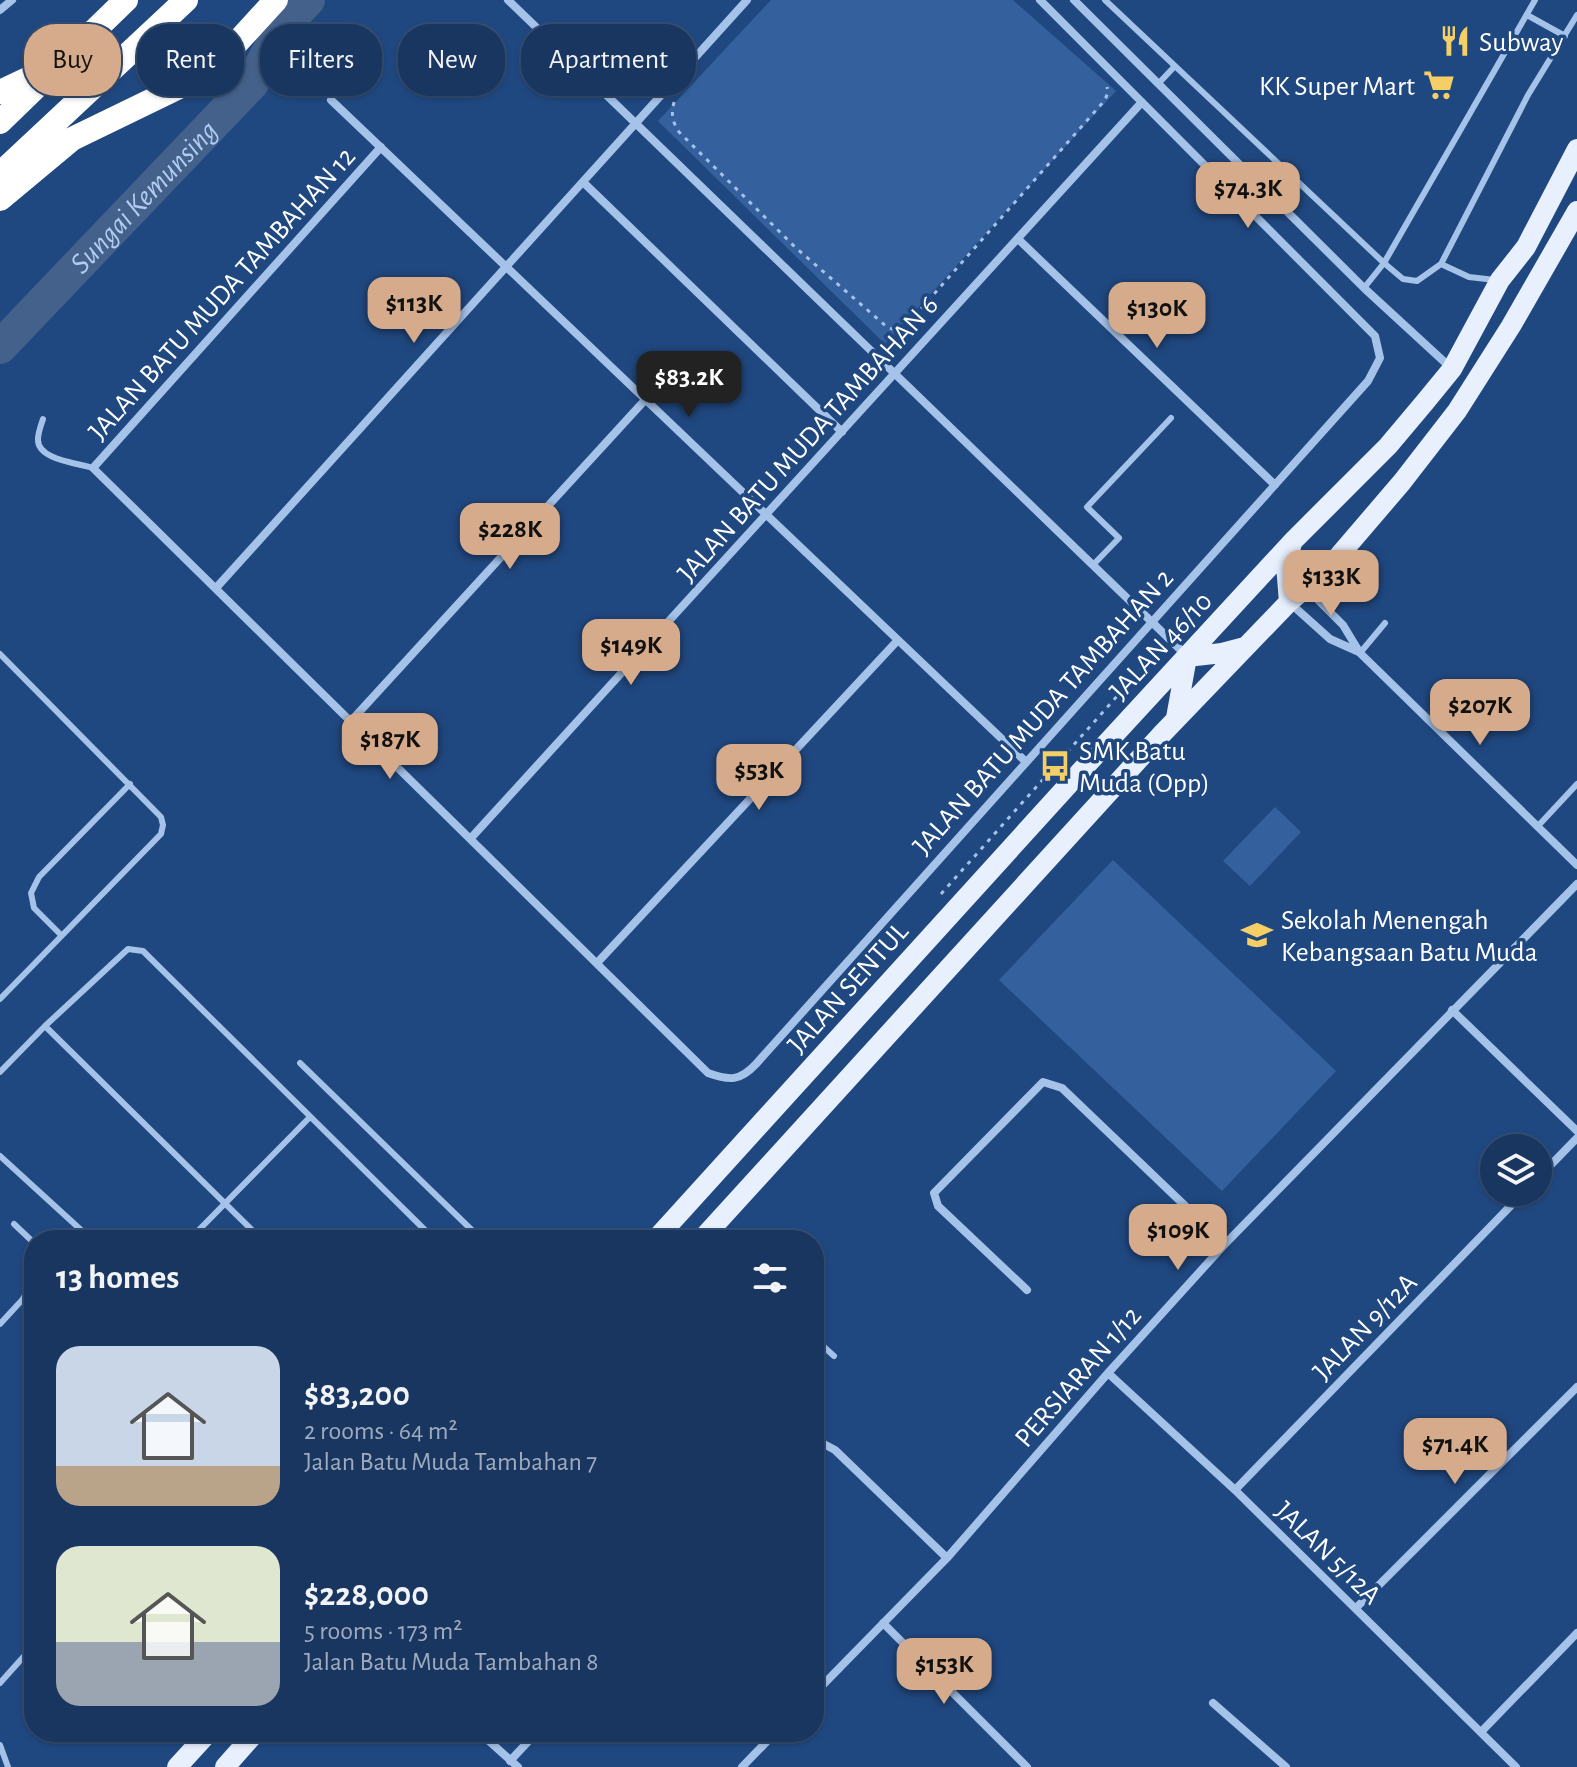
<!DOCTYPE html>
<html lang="en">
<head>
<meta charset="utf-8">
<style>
	:root { --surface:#183660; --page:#213e66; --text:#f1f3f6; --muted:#9fabbd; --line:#365075; --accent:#d6ab8b }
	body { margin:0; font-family:"Alegreya Sans",sans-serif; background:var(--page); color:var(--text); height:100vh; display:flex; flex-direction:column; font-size:30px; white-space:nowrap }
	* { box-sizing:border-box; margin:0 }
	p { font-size:26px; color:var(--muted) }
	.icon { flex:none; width:44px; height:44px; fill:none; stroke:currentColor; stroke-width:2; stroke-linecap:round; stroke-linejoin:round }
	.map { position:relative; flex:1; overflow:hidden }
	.side { position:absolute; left:24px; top:1230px; width:800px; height:512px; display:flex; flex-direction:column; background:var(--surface); border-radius:32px; box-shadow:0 2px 6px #0004,0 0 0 2px var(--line) }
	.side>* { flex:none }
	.guide { position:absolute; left:24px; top:24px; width:800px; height:72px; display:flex; gap:16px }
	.tools { position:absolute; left:1480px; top:1134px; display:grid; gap:16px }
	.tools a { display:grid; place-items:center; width:72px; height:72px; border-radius:50%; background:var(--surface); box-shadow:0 2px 6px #0004,0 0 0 2px var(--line); font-size:40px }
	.price { position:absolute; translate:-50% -68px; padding:0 18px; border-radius:16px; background:var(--accent); color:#111; font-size:26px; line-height:52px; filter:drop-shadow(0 2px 4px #0008) }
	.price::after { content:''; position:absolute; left:50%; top:48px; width:24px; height:18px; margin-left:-12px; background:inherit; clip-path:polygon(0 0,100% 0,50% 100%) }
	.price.selected { background:#222; color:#fff }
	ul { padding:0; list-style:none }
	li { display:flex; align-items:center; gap:24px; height:200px; padding:0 32px }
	li span { display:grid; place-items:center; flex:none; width:224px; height:160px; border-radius:24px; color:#555 }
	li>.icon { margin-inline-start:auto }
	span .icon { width:96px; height:96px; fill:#fffc; stroke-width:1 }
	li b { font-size:34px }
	h2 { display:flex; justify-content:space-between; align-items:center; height:96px; padding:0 32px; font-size:34px }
	.pill { padding:0 28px; border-radius:32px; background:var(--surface); box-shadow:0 2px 6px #0004,0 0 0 2px var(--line); font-size:28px; line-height:72px }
	.pill.selected { background:var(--accent); color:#111 }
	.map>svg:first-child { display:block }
	.green { fill:#34619e }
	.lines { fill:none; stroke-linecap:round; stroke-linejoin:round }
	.river { stroke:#44618b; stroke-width:34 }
	.path { stroke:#a5c2e8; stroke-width:3; stroke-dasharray:4 6; stroke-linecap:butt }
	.service { stroke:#a5c2e8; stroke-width:6 }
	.minor { stroke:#a5c2e8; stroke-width:8 }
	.primary { stroke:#e8f0fe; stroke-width:20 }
	.motorway { stroke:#fff; stroke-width:24 }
	.labels { text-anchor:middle; stroke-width:7; stroke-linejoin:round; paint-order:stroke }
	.poi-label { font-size:28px; fill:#fff; stroke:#204880; text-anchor:start }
	.street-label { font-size:28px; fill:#fff; stroke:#204880 }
	.water-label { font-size:30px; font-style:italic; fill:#b1ccf0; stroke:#204880 }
</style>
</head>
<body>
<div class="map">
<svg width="1577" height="1767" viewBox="0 0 1577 1767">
	<rect width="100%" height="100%" fill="#204880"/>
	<path class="green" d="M771,0H1013L1116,91L885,344L658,121Z
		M1275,807L1301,832L1250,886L1223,861Z
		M1113,860L1336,1071L1222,1191L999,980Z"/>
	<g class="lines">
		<path class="river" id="s1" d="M0,347L252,83L282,27L308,0"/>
		<path class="path" d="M674,102C671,114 672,121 679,132L795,247L887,327L895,330L905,327L1105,100L1108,92L1107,87
			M941,894L1159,649"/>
		<path class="service" d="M1105,0L1384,263L1403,279L1417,281L1441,264L1528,95L1577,15
			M1527,15L1565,36
			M1158,84L1175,66
			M1441,264L1469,277L1495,280
			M1364,288L1384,263L1535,0
			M43,419C41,425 38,433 38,439C37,460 78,463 93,468
			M1093,565L1119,538L1087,507L1171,418
			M1360,653L1385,623
			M0,654L161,817L163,825L161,834L0,999
			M1538,826L1577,784
			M61,935L34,908L31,893L39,877L130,784
			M45,1026L262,1240
			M300,1063L482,1240
			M0,1072L45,1026L128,949L143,951L435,1240
			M0,1156L92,1240
			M14,1224L32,1241L34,1247
			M189,1240L309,1118
			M814,1277L821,1283
			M23,1299L34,1311
			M0,1324L23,1299L34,1278
			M814,1338L834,1356
			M0,1683L34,1645
			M0,1745L8,1767"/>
		<path class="minor" d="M508,0L1187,656
			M1074,0L1364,288L1451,368
			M0,10L12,0
			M331,100L1025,761
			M381,147L93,468L708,1073C730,1081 740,1081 756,1064L1368,381L1380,358L1375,336L1040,0
			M583,182L842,432
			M1018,239L1275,485
			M216,588L747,0
			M1307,589L1343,625L1360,653L1577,865
			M1290,603L1330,639L1359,652
			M351,721L645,400
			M471,838L1142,102
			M597,963L898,640
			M1452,1010L1577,1131
			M1538,1178L1577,1138
			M1027,1290L938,1206L934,1193L1043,1082L1062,1088L1225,1244
			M1108,1373L1235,1490L1516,1767
			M814,1446L820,1442L835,1450L947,1558
			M1235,1490L1524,1192
			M1356,1608L1577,1387
			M883,1623L1027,1767
			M814,1694L947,1558L1108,1373L1225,1244L1577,884
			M1213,1703L1286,1767
			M479,1732L518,1767
			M1481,1732L1577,1633
			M510,1761L537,1732
			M742,1767L776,1732"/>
		<path class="primary" d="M1289,602L1286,565L1292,543
			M1187,657L1222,653L1245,647
			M1176,718L1187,657
			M655,1240L1080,772L1293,541L1388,446L1425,402L1452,369L1500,280L1526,247L1577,149
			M701,1240L1161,735L1289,602L1325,572L1402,482L1457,411L1511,326L1577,211
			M177,1767L209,1732
			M225,1767L256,1732"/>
		<path class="motorway" d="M0,92L38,74
			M0,122L126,0
			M0,174L186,0
			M0,199L72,139L210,72L276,0"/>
	</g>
	<defs>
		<symbol id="restaurant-bare" viewBox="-9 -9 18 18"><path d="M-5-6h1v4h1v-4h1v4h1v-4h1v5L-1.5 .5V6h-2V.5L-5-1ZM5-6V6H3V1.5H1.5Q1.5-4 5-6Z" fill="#f5cf66" stroke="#204880" stroke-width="2.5" paint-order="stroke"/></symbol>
		<symbol id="supermarket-bare" viewBox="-9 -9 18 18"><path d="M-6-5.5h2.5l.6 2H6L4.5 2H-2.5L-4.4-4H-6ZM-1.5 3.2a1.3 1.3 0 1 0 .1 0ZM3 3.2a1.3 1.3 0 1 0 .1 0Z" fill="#f5cf66" stroke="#204880" stroke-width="2.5" paint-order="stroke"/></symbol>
		<symbol id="bus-bare" viewBox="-9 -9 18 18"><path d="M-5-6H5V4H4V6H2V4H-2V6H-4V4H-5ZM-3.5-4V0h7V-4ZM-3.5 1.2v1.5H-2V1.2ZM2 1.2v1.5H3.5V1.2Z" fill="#f5cf66" stroke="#204880" stroke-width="2.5" paint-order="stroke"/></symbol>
		<symbol id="school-bare" viewBox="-9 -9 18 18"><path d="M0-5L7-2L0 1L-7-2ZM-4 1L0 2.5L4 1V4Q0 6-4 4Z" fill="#f5cf66" stroke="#204880" stroke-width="2.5" paint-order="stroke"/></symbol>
	</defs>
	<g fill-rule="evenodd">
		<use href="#restaurant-bare" x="1433" y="19" width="44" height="44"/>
		<use href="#supermarket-bare" x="1417" y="63" width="44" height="44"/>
		<use href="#bus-bare" x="1033" y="744" width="44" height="44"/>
		<use href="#school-bare" x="1235" y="913" width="44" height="44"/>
	</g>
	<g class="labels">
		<g class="poi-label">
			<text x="1479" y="51">Subway</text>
			<text x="1415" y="95" text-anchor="end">KK Super Mart</text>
			<text x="1079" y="760">SMK Batu<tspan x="1079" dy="32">Muda (Opp)</tspan></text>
			<text x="1281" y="929">Sekolah Menengah<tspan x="1281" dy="32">Kebangsaan Batu Muda</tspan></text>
		</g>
		<g class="street-label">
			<text transform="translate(221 293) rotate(-48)" y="10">JALAN BATU MUDA TAMBAHAN 12</text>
			<text transform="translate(807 438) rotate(-48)" y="10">JALAN BATU MUDA TAMBAHAN 6</text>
			<text transform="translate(1160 645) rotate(-47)" y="10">JALAN 46/10</text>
			<text transform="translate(1042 711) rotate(-48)" y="10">JALAN BATU MUDA TAMBAHAN 2</text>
			<text transform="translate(847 987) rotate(-48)" y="10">JALAN SENTUL</text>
			<text transform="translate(1364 1326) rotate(-46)" y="10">JALAN 9/12A</text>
			<text transform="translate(1077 1376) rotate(-49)" y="10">PERSIARAN 1/12</text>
			<text transform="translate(1329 1552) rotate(44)" y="10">JALAN 5/12A</text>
		</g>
		<g class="water-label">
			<text dy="10" stroke="none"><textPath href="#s1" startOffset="208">Sungai Kemunsing</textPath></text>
		</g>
	</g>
</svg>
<div class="tools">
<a><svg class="icon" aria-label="layers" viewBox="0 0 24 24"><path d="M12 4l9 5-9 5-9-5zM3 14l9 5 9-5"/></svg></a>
</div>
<b class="price" style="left:1248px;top:230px">$74.3K</b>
<b class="price" style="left:414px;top:345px">$113K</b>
<b class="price" style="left:1157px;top:350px">$130K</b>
<b class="price selected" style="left:689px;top:419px">$83.2K</b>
<b class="price" style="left:510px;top:571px">$228K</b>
<b class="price" style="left:1331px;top:618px">$133K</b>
<b class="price" style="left:631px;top:687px">$149K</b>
<b class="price" style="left:1480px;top:747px">$207K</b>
<b class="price" style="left:390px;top:781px">$187K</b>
<b class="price" style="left:759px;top:812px">$53K</b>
<b class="price" style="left:1178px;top:1272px">$109K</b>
<b class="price" style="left:1455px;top:1486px">$71.4K</b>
<b class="price" style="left:944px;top:1706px">$153K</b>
<div class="guide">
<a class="pill selected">Buy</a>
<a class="pill">Rent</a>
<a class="pill">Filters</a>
<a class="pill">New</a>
<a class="pill">Apartment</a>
</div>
<section class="side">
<h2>13 homes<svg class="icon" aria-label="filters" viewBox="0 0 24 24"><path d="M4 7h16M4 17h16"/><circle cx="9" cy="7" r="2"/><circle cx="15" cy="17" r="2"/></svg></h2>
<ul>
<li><span style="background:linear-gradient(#c9d6e8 75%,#b9a48a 0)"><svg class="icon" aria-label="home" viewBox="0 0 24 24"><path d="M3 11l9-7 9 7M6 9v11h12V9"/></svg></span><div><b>$83,200</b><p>2 rooms · 64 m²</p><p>Jalan Batu Muda Tambahan 7</p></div></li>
<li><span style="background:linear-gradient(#dfe7d0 60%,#9aa5b1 0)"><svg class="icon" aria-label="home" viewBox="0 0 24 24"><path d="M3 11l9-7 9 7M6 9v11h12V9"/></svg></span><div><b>$228,000</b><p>5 rooms · 173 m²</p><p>Jalan Batu Muda Tambahan 8</p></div></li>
</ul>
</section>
</div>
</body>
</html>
